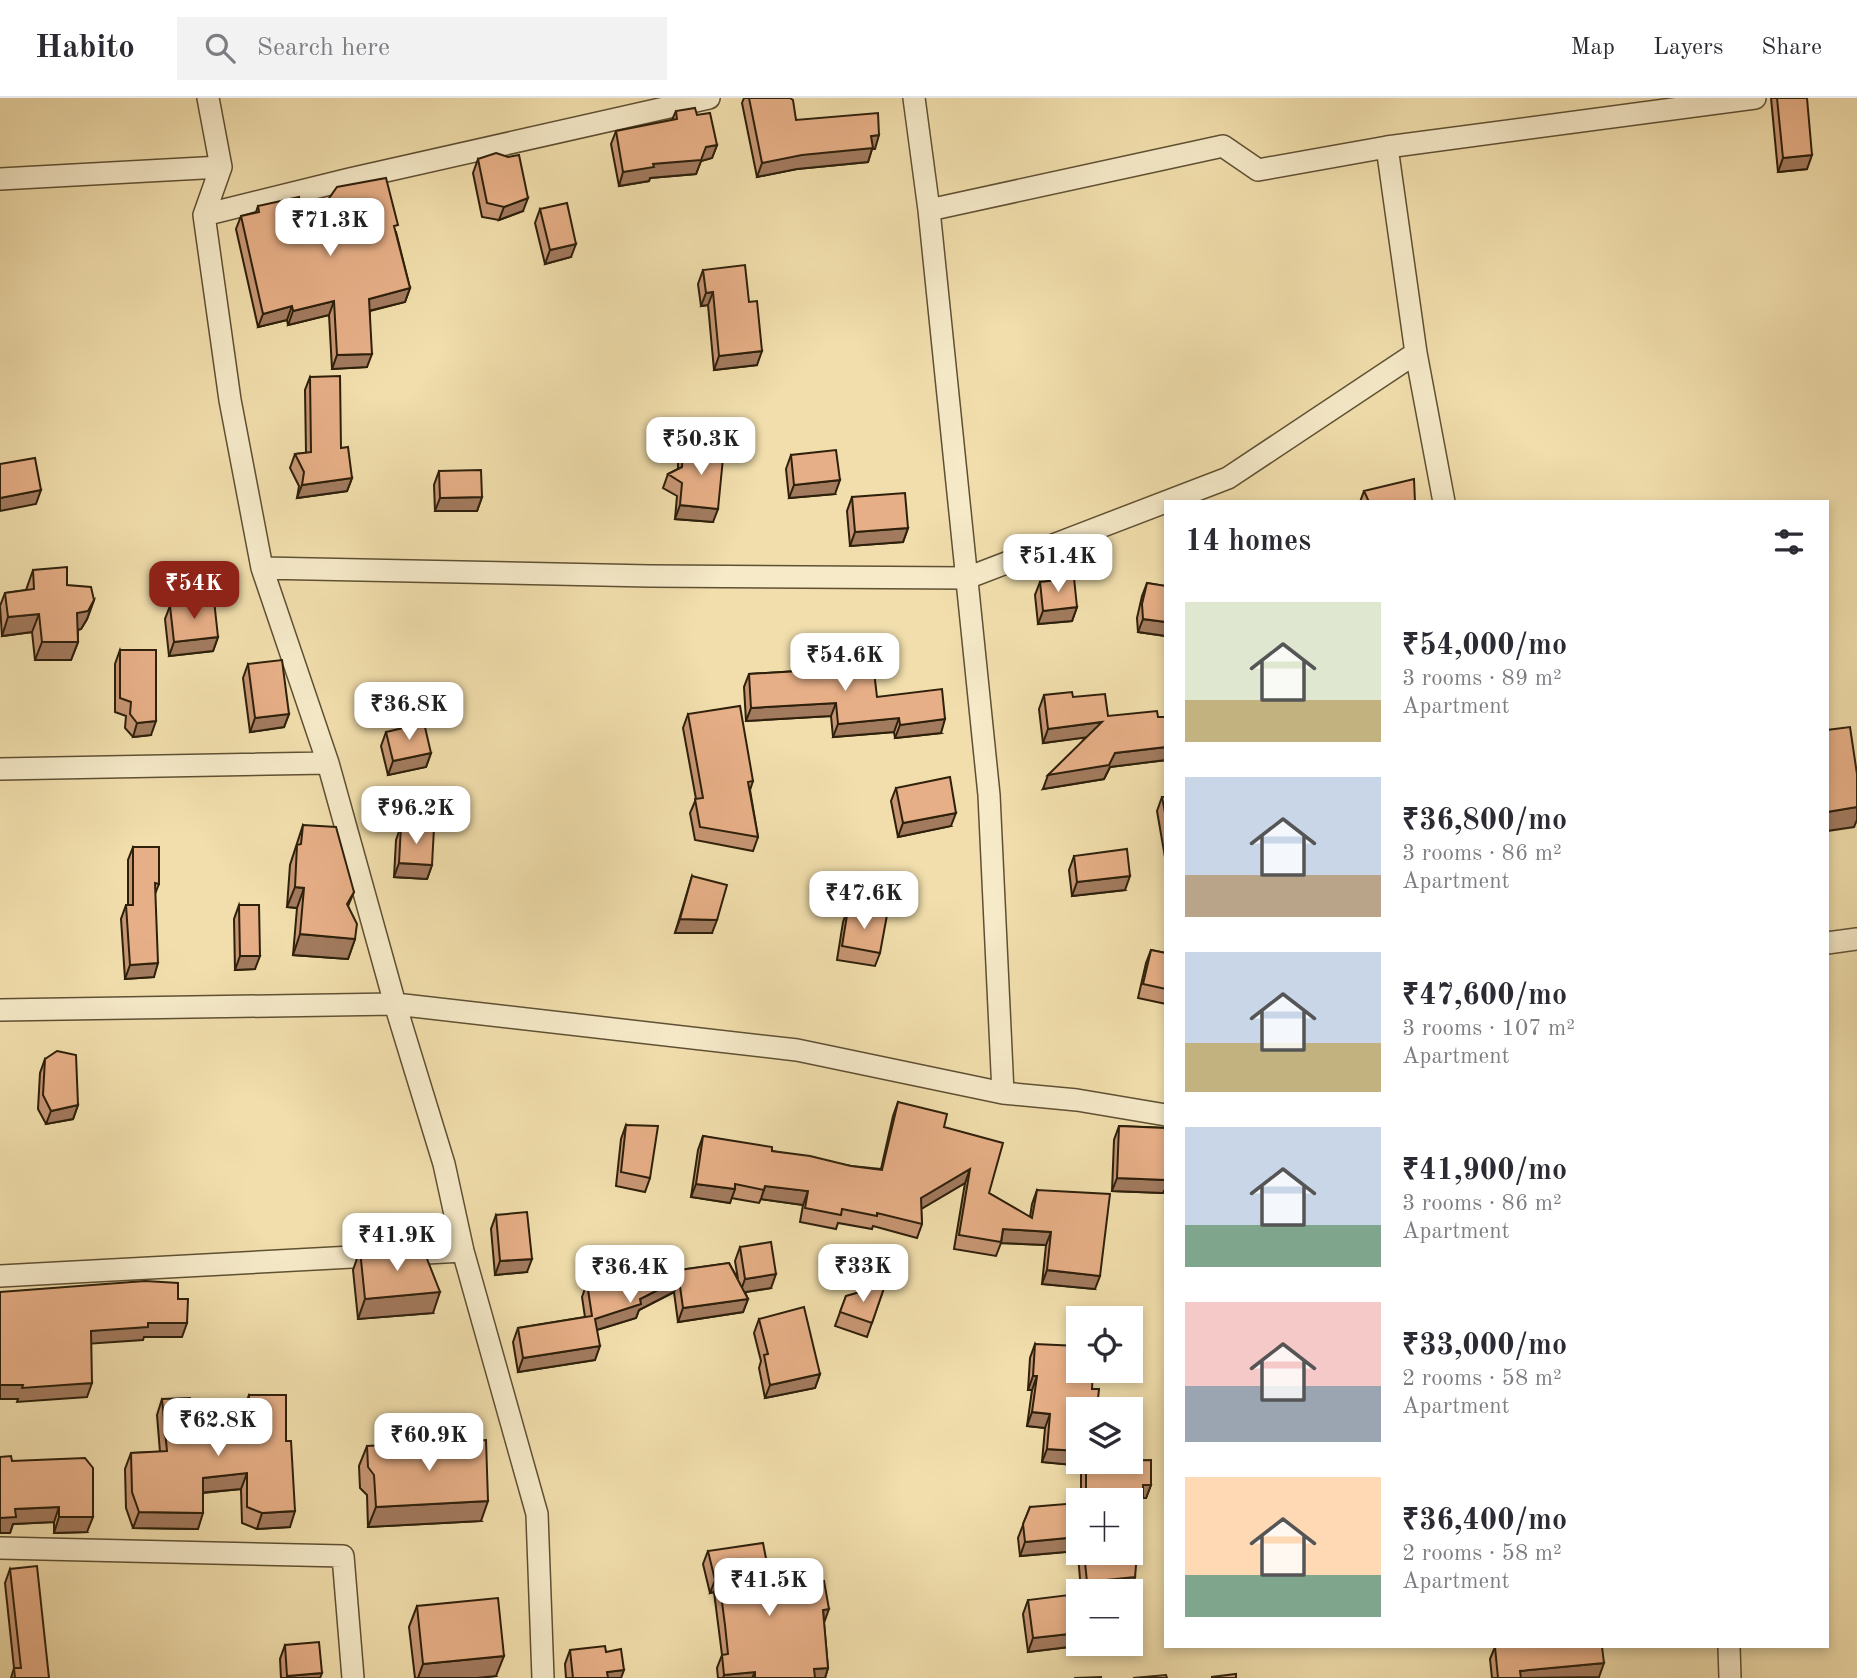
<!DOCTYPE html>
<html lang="en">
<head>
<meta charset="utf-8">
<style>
	:root { --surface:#fff; --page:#f2f2f3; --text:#2b2b33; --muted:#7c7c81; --line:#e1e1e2; --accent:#8f2418 }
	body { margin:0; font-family:"Old Standard TT",serif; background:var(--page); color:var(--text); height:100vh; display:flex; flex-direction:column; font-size:26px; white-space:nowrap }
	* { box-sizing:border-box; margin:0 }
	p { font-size:23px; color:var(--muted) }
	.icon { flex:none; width:38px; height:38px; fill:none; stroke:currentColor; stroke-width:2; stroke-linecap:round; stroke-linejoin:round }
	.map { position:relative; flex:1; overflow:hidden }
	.details { position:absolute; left:1164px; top:402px; width:665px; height:1148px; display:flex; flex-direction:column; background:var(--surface); border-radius:0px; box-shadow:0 4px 10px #0003 }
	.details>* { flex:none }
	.tools { position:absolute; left:1066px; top:1208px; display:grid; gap:14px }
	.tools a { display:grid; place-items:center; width:77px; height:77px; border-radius:0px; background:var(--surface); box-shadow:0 4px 10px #0003; font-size:35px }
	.price { position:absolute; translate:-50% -60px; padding:0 16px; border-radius:14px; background:#fff; color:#222; font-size:23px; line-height:46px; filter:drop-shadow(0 2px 4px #0008) }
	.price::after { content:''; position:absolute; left:50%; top:42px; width:21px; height:16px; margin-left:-10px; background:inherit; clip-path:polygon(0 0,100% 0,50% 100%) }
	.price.selected { background:var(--accent); color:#fff }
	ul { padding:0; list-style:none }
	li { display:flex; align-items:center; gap:21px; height:175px; padding:0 21px }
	li span { display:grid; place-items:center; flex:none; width:196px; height:140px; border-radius:0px; color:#555 }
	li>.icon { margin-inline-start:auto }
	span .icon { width:84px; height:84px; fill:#fffc; stroke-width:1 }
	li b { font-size:30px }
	h2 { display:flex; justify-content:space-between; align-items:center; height:84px; padding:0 21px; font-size:30px }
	header { display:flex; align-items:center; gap:42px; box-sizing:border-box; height:98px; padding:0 35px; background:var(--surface); border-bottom:2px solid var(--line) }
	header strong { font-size:33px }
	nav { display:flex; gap:38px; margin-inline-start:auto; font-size:24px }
	.search { width:490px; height:63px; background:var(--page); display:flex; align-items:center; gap:18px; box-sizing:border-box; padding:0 24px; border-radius:0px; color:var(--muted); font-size:26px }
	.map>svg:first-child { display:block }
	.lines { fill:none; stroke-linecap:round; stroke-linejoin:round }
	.minor-casing { stroke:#5f5033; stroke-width:24 }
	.minor { stroke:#f6eac9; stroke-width:21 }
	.wall { fill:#c79674; stroke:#2e200b; stroke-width:2 }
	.shaded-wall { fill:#a27a5e; stroke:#2e200b; stroke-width:2 }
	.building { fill:#e7af87; stroke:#2e200b; stroke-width:2 }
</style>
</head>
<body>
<header>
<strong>Habito</strong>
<div class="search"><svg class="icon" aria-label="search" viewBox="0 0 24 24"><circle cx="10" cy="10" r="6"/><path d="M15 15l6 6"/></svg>Search here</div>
<nav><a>Map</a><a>Layers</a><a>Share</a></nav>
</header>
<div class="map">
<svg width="1857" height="1580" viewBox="0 0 1857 1580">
	<rect width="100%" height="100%" fill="#f1deac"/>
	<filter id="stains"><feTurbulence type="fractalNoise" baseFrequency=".00286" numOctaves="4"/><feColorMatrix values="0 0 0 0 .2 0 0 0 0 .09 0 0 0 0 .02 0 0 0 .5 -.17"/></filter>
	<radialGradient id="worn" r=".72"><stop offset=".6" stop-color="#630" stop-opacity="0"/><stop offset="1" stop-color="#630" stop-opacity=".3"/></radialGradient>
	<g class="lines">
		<defs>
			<path id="minor" d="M208,0L221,69L204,117L230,302L262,470L328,665L395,906L444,1066L463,1153L537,1416L543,1580
				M914,0L929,112L1223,48L1258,72L1387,49L1416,255L1444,404
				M1387,49L1755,0
				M0,81L221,69
				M929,112L989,697L1003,995
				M204,117L350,81L709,0
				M262,470L650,478L967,480L1228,380L1416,255
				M0,671L328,665
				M1827,845L1857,841
				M0,912L395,906L797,952L1003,995L1077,1002L1166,1017
				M0,1178L463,1153
				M0,1450L343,1458L353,1580
				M1729,1549L1730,1580"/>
		</defs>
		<use href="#minor" class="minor-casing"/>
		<use href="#minor" class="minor"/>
	</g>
	<path class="wall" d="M744,0H790L796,22L875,51H872L868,64L797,71L757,79L742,5Z
		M1771,0H1807V71L1778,74Z
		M676,13L697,17L717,47L712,60L701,63L696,76L650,80L649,83L619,88L611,46L616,33L672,22Z
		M478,61L523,113L499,122L482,119L473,75Z
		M258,108L306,133L396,134L410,190L405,204L370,213L367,269L332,271L329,217L288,227L287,222L258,229L236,131L241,118L256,114Z
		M540,111L571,159L545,166L535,125Z
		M703,172L749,204L757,267L714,272L708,207L701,208L698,186Z
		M310,279L352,380L347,393L297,400L299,388L290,370L295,356L306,355L305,292Z
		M683,350L713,424L675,421L677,398L663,390L668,376L678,371V363Z
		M791,357L835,396L789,400L786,371Z
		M439,373L482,399L477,413H435L434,387Z
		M1364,393L1415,404H1360Z
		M852,399L908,430L903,444L850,448L847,413Z
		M33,472L67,487L94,502L87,521L81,531L78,532V544L71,562H35L32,534L2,538L0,508L5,495L26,492Z
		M1040,484L1077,509L1072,523L1038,526L1035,497Z
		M1147,485L1166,488V538L1138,534L1137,520L1142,498Z
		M170,508L218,539L213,553L169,558L165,521Z
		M120,552L151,637L133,639L125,630L126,618L115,614V566Z
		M832,561L877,599L941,635L895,640L894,634L833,639L831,618L746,623L744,589L749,576L828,571Z
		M248,566L289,616L284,629L250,634L243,580Z
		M1044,597L1073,599L1108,618L1158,619H1166V662L1110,669L1104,681L1043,691L1086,639L1043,645L1039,611Z
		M688,616L753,683L750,692L758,739L753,753L695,742L690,715L696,701L683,630Z
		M386,634L431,655L426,669L388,677L381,648Z
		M896,690L951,728L898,739L891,703Z
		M1162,699H1166V765L1157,713Z
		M303,727L354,794L348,808L355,841L348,861L293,857L297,810L287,809L290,767Z
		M401,728L432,767L427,781L394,779L396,742Z
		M133,749L159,786L155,796L154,879L125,881L121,821L126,807H128V762Z
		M1074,758L1125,792L1072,798L1069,772Z
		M692,778L712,835H675Z
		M239,807L255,871L235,872L234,821Z
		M848,811L880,855L875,868L837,862L843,824Z
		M1151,852L1166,855V906L1138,900L1146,865Z
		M45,961L78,1007L73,1021L46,1026L38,1011L40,975Z
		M898,1004L944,1029L989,1095L1030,1119L1032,1106L1037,1092L1095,1191L1042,1186L1046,1147L1001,1145L996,1158L954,1151L965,1085L921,1111L922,1126L917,1140L873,1128L872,1131L838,1125L836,1131L800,1124L803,1107L761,1101L759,1105L731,1100L730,1105L691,1099L698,1052L703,1038L772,1053L851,1068L881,1071L893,1018Z
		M626,1027L650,1080L645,1094L616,1088L621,1041Z
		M1119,1028L1166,1030V1089L1163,1095L1112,1093L1114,1042Z
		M496,1117L527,1174L495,1177L491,1131Z
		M740,1149L771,1190L745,1194L748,1201L743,1214L678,1224L674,1194L639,1212L636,1220L597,1232L595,1262L518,1274L513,1244L518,1230L585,1219L582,1199L587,1185L729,1165L738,1181L735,1163Z
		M360,1152L433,1215L358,1221L353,1172Z
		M885,1187L867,1239L835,1228L846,1198Z
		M759,1221L820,1276L815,1290L765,1300L759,1270L761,1263L754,1235Z
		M1035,1246L1078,1363H1130L1151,1387L1146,1400H1142L1138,1413H1130V1402H1081V1377L1084,1368L1042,1364L1045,1330L1027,1328L1032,1292H1028L1030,1260Z
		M249,1297L286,1343L290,1429L257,1431L242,1425L241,1391L203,1395L198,1431L133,1430L126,1410L125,1371L131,1355L160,1354L157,1317L162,1301L190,1316L220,1318L243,1316V1313Z
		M367,1348L481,1423L368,1429L367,1397L360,1390L359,1368Z
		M12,1363L87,1434L54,1435V1424L13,1426L10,1435Z
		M1030,1409L1077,1453L1020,1458L1018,1440Z
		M708,1453L771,1486H806L824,1525L828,1570L825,1580H718L717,1570L722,1557L720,1541L714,1494L710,1495L703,1466Z
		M1079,1454H1130L1135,1479L1130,1493H1081L1078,1457Z
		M10,1471L49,1580H11L14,1570L5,1485Z
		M1028,1502L1078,1504V1545L1077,1548L1028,1554L1023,1516Z
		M417,1508L496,1578L477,1580H415L409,1529Z
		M285,1547L320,1580H281L280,1561Z
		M1495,1549L1599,1579L1492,1580L1490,1561Z
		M570,1552L606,1554L621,1580H566L565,1566Z"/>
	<path class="shaded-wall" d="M879,37L875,51H872L868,64L797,71L757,79L762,65L871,38Z
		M717,47L712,60L701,63L696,76L650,80L649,83L619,88L623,74L706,49Z
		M1812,57L1807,71L1778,74L1783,60Z
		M528,100L523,113L499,122L504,109Z
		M576,146L571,159L545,166L550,152Z
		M410,190L405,204L364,214L369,201Z
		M713,194L708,207L701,208L706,195Z
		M334,203L329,217L288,227L293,213Z
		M292,208L287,222L258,229L263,216Z
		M762,253L757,267L714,272L719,258Z
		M372,256L367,269L332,271L337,257Z
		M352,380L347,393L297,400L302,387Z
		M840,382L835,396L789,400L794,387Z
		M41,392L36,406L0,413V400Z
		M482,399L477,413H435L440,400Z
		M680,407L718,411L713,424L675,421Z
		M908,430L903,444L850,448L855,434Z
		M94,502L87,521L81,531L71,533L77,515Z
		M1077,509L1072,523L1038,526L1043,513Z
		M39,516L32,534L2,538L8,519Z
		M1143,521L1166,524V538L1138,534Z
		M218,539L213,553L169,558L174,544Z
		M42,544H78L71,562H35Z
		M836,605L831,618L746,623L751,610Z
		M289,616L284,629L250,634L255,620Z
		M899,620L894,634L833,639L838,626Z
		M945,621L941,635L895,640L900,627Z
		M156,623L151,637L133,639L137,625Z
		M1102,624L1097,638L1043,645L1048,631Z
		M1166,649V662L1110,669L1104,681L1043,691L1048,677L1115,655Z
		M431,655L426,669L388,677L393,663Z
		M1857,709V722L1854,729L1827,733V714Z
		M956,715L951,728L898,739L903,725Z
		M399,765L432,767L427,781L394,779Z
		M1130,778L1125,792L1072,798L1077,784Z
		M295,789L304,790L297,810L287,809Z
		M680,821L717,822L712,835H675Z
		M300,836L355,841L348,861L293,857Z
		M240,858H260L255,871L235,872Z
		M158,865L154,879L125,881L130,867Z
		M78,1007L73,1021L46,1026L51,1013Z
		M970,1071L965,1085L916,1114L921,1100Z
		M1117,1080L1166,1082V1089L1163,1095L1112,1093Z
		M696,1086L735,1091L730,1105L691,1099Z
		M765,1088L808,1093L803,1107L761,1101Z
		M1003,1131L1051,1134L1046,1147L1001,1145Z
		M532,1161L527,1174L495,1177L500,1163Z
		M1047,1172L1100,1178L1095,1191L1042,1186Z
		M776,1176L771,1190L740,1195L745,1181Z
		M679,1181L674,1194L639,1212L636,1220L590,1234L595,1221L640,1201Z
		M440,1194L433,1215L358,1221L365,1201Z
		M748,1201L743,1214L678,1224L683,1210Z
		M148,1225H187L182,1239H144L143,1242L86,1246L91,1233Z
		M600,1248L595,1262L518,1274L523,1260Z
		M820,1276L815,1290L765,1300L770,1287Z
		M1033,1278H1037L1032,1292H1028Z
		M92,1285L87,1299L17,1304L18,1301H0V1287Z
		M1032,1314L1050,1316L1045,1330L1027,1328Z
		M1047,1351L1078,1353V1363H1086L1084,1368L1042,1364Z
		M247,1375L241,1391L197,1395L203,1380Z
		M1143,1387H1151L1146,1400H1142L1138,1413H1130V1402H1085L1086,1399Z
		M488,1403L481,1423L368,1429L376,1409Z
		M59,1409L54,1424L13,1426L10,1435H0V1420L15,1411Z
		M295,1413L290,1429L257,1431L262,1415Z
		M139,1414L203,1415L198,1431L133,1430Z
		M59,1419H93L87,1434L54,1435Z
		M1078,1439V1449L1077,1453L1020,1458L1025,1444Z
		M1135,1479L1130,1493H1083L1087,1484Z
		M719,1481L714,1494L710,1495L715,1482Z
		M829,1511L824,1525L823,1512Z
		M1078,1535L1077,1548L1028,1554L1033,1540Z
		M504,1558L496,1578L477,1580H418L423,1566Z
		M1604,1565L1599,1579L1518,1580L1520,1573Z
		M828,1570L825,1580H811L814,1571Z
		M624,1572L621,1580H605L607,1574Z
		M755,1574L752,1580H723L724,1577Z
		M322,1575L320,1580H287V1578Z"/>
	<path class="building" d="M749,0H790L793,2L796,22L878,15L879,37L871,38L873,50L802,57L762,65Z
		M1777,0H1807L1812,57L1783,60Z
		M695,10L697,17L710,15L717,47L706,49L701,62L653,66L654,69L623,74L616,33L677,21L676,13Z
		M496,55L508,59L519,57L528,100L504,109L487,105L478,61Z
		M386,80L398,127L394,128L410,190L369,201L372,256L337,257L334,203L293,213L292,208L263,216L241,118L259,114L258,108L299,99L306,133L337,89Z
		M567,105L576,146L550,152L540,111Z
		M745,167L749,204L757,203L762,253L719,258L713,194L706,195L703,172Z
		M340,278L341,350L348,349L352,380L302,387L304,374L295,356L311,354L310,279Z
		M683,350H724L718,411L680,407L682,385L668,376L682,369Z
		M836,352L840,382L794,387L791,357Z
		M35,360L41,392L0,400V366Z
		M481,372L482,399L440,400L439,373Z
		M1414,381L1415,404H1369L1364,393Z
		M905,395L908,430L855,434L852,399Z
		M67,469V487L91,489L94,502L88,513L77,515L78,544H42L39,516L8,519L5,495L34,491L33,472Z
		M1074,480L1077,509L1043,513L1040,484Z
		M1147,485L1166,488V524L1143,521L1142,506Z
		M214,502L218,539L174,544L170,508Z
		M120,552H156V623L137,625L130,616L131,604L120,600Z
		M872,556L877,599L942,591L945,621L900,627L899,620L838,626L836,605L751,610L749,576L833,571L832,561Z
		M282,562L289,616L255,620L248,566Z
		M1072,594L1073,599L1105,596L1108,618L1157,613L1158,619H1166V649L1115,655L1109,667L1048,677L1102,624L1048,631L1044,597Z
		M740,608L753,683L748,684L758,739L700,729L695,701L703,700L688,616Z
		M424,625L431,655L393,663L386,634Z
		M1850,629L1857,676V709L1827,714V632Z
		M950,679L956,715L903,725L896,690Z
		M1162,699H1166V720Z
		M303,727L336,729L354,794L347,806L357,826L355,841L300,836L304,790L295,789L297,747L301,746Z
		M401,728L434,730L432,767L399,765Z
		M133,749H159V786L155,785L158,865L130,867L126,807H133Z
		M1127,751L1130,778L1077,784L1074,758Z
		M692,778L727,787L717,822L680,821Z
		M239,807H259L260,858H240Z
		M848,811L887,817L880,855L842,848Z
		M1151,852L1166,855V891L1143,886Z
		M57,953L76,957L78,1007L51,1013L43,997L45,961Z
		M898,1004L947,1016L944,1029L1003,1045L989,1095L1032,1120L1037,1092L1110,1096L1100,1178L1047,1172L1051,1134L1003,1131L1001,1144L959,1137L970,1071L921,1100L922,1126L877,1115V1118L842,1111L841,1117L805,1110L808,1093L765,1088L764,1092L735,1086V1091L696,1086L703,1038L772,1049V1053L810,1058L851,1068L882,1072Z
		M626,1027L658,1028L650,1080L621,1074Z
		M1119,1028L1166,1030V1082L1117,1080Z
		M527,1114L532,1161L500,1163L496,1117Z
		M771,1144L776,1176L745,1181L740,1149Z
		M422,1148L440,1194L365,1201L360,1152Z
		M729,1165L748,1201L683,1210L679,1181L640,1201L641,1206L595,1221L600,1248L523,1260L518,1230L592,1218L587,1185Z
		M145,1183L178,1185V1201H188L187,1225H148V1229L91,1233L92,1285L22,1290L23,1287H0V1194Z
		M885,1187L872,1225L840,1214L846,1198Z
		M804,1209L820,1276L770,1287L764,1257L768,1256L759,1221Z
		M1035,1246L1078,1248V1272H1093L1092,1291H1099L1097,1311H1078V1353L1047,1351L1050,1316L1032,1314L1037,1278H1033Z
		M249,1297H286V1343H291L295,1413L262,1415L247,1409V1375L203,1380V1415L139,1414L132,1394L131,1355L167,1353L162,1301L190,1300V1316L217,1314L220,1318L249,1316Z
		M486,1342L488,1403L376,1409L374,1377L368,1369L367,1348Z
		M11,1358L12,1363L85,1360L93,1370V1419H59V1409L15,1411L16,1419L0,1420V1359Z
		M1151,1362V1387H1143V1399H1086V1363Z
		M1078,1405V1439L1025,1444L1023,1426L1030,1409Z
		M763,1445L771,1486L805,1480L806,1486L824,1483L829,1511L823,1512L828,1570L814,1571L815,1580H755V1574L724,1577L722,1557L728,1556L725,1527L719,1481L715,1482L708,1453Z
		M1130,1445H1138L1135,1479L1087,1484L1084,1454H1130Z
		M37,1468L49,1580H15L14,1570H21L10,1471Z
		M1077,1496L1078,1504V1535L1033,1540L1028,1502Z
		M498,1500L504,1558L423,1566L417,1508Z
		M319,1544L322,1575L287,1578L285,1547Z
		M605,1548L606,1554L621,1551L624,1572L607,1574L608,1580H573L570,1552Z
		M1495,1549H1602L1604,1565L1520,1573L1521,1580H1498Z
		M1236,1576V1580H1212V1579Z
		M1166,1577L1167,1580H1133Z
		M1101,1579V1580H1074Z"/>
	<rect width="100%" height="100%" filter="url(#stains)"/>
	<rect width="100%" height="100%" fill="url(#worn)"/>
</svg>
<div class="tools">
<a><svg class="icon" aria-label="locate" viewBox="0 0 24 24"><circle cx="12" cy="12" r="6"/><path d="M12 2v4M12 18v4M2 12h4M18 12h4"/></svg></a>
<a><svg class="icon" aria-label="layers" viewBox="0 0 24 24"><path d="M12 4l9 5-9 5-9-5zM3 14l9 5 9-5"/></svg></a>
<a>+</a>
<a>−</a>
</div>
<b class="price" style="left:330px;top:160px">₹71.3K</b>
<b class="price" style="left:701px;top:379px">₹50.3K</b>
<b class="price" style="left:1058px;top:496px">₹51.4K</b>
<b class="price selected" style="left:194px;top:523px">₹54K</b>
<b class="price" style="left:845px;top:595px">₹54.6K</b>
<b class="price" style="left:409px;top:644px">₹36.8K</b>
<b class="price" style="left:416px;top:748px">₹96.2K</b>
<b class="price" style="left:864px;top:833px">₹47.6K</b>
<b class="price" style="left:397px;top:1175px">₹41.9K</b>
<b class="price" style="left:863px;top:1206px">₹33K</b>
<b class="price" style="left:630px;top:1207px">₹36.4K</b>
<b class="price" style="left:218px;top:1360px">₹62.8K</b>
<b class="price" style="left:429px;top:1375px">₹60.9K</b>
<b class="price" style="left:769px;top:1520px">₹41.5K</b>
<section class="details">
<h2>14 homes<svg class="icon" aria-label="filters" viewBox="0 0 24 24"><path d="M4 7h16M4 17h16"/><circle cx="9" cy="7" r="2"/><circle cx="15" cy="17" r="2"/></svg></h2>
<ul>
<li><span style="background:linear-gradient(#dfe7d0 70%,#c2b280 0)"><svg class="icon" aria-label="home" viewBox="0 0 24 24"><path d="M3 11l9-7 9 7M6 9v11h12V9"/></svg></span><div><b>₹54,000/mo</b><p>3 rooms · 89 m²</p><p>Apartment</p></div></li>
<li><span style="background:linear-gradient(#c9d6e8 70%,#b9a48a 0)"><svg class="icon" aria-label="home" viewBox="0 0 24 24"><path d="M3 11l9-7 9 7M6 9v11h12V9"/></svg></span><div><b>₹36,800/mo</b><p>3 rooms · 86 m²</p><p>Apartment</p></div></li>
<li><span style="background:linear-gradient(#c9d6e8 65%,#c2b280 0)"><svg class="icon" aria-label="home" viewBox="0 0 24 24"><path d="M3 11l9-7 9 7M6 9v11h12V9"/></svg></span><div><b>₹47,600/mo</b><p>3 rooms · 107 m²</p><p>Apartment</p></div></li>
<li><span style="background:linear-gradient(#c9d6e8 70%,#7fa58c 0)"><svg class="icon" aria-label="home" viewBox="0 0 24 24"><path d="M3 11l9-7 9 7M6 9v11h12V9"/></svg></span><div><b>₹41,900/mo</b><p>3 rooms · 86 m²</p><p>Apartment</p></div></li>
<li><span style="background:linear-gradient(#f6c9c9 60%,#9aa5b1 0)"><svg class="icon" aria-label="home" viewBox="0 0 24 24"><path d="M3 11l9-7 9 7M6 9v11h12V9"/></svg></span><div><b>₹33,000/mo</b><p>2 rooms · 58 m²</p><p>Apartment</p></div></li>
<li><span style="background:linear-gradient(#ffd9b3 70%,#7fa58c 0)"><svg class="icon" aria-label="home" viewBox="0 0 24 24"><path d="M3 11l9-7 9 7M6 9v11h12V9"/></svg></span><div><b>₹36,400/mo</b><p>2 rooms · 58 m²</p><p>Apartment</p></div></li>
</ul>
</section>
</div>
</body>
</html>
